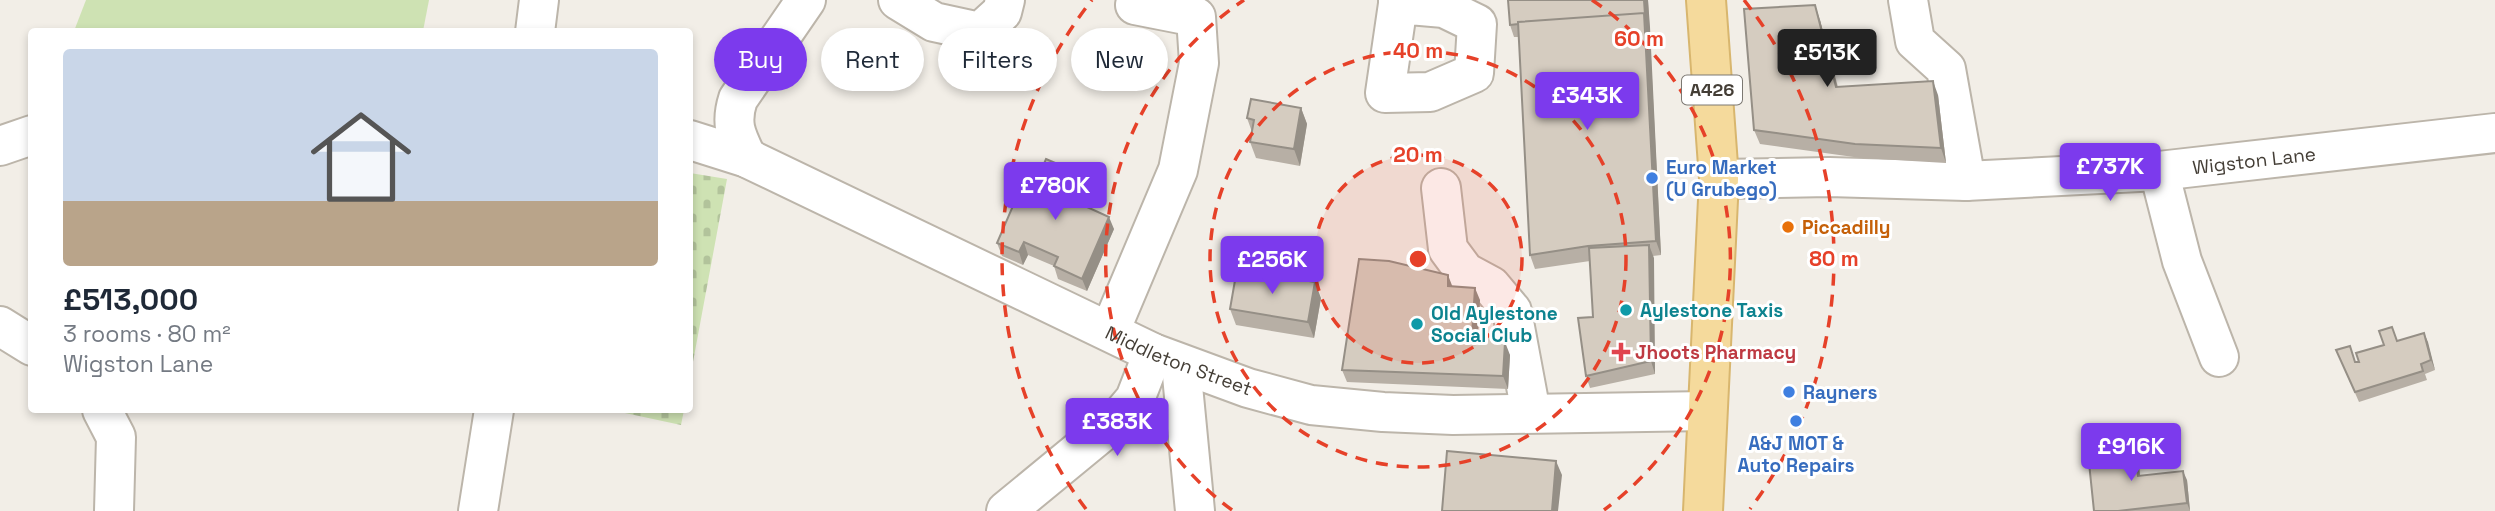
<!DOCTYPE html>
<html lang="en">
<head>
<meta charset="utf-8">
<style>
	:root { --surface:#fff; --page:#f6f6f7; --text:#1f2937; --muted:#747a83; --line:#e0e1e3; --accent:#7c3aed }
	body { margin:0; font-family:"Space Grotesk",sans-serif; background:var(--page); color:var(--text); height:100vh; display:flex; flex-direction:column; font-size:26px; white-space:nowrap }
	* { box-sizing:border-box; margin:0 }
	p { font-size:23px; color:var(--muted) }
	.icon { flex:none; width:38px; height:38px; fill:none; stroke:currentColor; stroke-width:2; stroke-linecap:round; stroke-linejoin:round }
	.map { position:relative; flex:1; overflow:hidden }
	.panel { position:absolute; left:28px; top:28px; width:665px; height:385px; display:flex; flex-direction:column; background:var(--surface); border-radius:7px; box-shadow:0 4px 10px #0003 }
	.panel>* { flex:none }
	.guide { position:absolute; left:714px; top:28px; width:665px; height:63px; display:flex; gap:14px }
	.price { position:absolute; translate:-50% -60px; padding:0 16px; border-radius:7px; background:var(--accent); color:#fff; font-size:23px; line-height:46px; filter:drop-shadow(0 2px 4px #0008) }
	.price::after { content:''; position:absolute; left:50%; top:42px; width:21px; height:16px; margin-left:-10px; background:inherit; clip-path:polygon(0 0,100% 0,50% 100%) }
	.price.active { background:#222; color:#fff }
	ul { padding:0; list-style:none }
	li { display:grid; align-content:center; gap:14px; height:371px; padding:0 35px }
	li+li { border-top:2px solid var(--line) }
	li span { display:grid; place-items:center; height:217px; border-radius:7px; color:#555 }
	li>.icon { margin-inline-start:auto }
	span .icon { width:126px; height:126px; fill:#fffc; stroke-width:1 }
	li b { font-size:30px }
	.pill { padding:0 24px; border-radius:32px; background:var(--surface); box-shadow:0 4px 10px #0003; font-size:24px; line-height:63px }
	.pill.active { background:var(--accent); color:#fff }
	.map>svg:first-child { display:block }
	.cemetery { fill:url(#cemetery-stones) }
	.garden { fill:#cee2b3 }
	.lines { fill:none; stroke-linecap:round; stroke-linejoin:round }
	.minor-casing { stroke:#bcb5aa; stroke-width:42 }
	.major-casing { stroke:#d8b66e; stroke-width:42 }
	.minor { stroke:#fff; stroke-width:38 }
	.major { stroke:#f5da9c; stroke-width:38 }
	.wall { fill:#b7afa5 }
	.shaded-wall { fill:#958f86 }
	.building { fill:#d5ccc0; stroke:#958f86; stroke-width:2 }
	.ring { fill:none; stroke:#e64129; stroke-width:3.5; stroke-dasharray:12 9 }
	.shop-dot { fill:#3f7fe0; stroke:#fff; stroke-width:2.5 }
	.food-dot { fill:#e8710a; stroke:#fff; stroke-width:2.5 }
	.culture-dot { fill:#0f9aa8; stroke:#fff; stroke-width:2.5 }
	.health-dot { fill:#e0444e; stroke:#fff; stroke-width:2.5 }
	.labels { text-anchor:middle; stroke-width:6; stroke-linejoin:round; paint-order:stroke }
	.shield { fill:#fff; stroke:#7c7872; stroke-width:2 }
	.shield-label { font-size:18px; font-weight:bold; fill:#443e36 }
	.street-label { font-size:19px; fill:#443e36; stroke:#fff }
	.shop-label { font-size:19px; font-weight:bold; fill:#366cbe; stroke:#fff; text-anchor:start }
	.food-label { font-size:19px; font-weight:bold; fill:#c56008; stroke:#fff; text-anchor:start }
	.culture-label { font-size:19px; font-weight:bold; fill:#0d838f; stroke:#fff; text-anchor:start }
	.health-label { font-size:19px; font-weight:bold; fill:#be3a42; stroke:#fff; text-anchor:start }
	.centre { fill:#e64129; stroke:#fff; stroke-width:3.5 }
	.ring-label { font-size:21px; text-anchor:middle; font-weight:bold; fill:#e64129; stroke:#fff; stroke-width:6; stroke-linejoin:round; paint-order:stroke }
</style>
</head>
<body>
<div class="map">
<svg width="2495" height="511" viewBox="0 0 2495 511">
	<defs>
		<pattern id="cemetery-stones" width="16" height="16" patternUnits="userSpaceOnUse" patternTransform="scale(1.75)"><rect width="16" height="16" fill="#cee2b3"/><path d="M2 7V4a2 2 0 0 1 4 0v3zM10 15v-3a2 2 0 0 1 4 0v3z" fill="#b2c39b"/></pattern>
	</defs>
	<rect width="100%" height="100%" fill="#f2eee7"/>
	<path class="cemetery" d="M690,173L727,179L690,378Z
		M611,410H684L681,425Z"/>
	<path class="garden" d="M86,0H429L423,31H74Z"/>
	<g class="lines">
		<defs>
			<g id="minor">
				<path d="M898,0L934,22L980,32L1002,12L1005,0"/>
				<path d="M1908,0L1915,41L1946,69L1966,181"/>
				<path d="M1398,4L1444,8L1477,24L1474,73L1430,92L1385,93L1398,4V0"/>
				<path d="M535,32L539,0"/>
				<path id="s1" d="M690,140L747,158L1153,353L1248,388L1311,405L1383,412L1453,415L1707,411"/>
				<path d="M0,146L32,135"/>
				<path d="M747,158C736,135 730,124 738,99L806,0"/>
				<path d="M2159,171L2182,261L2219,357"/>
				<path id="s2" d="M1719,179L1829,177L1966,181L2159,171L2495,133"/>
				<path d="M1441,188L1448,249L1465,272L1491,286L1512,311L1531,413"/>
				<path d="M0,326L32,346"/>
				<path d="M1110,331L1178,170L1199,63L1196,17L1135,5"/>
				<path d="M1181,365L1195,511"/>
				<path d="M102,410L116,437L114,511"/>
				<path d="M478,511L494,410"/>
				<path d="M1006,511L1119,418L1135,399L1153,353"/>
			</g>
			<path id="major" d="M1703,511L1719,179L1706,0"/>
		</defs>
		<use href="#minor" class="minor-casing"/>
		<use href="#major" class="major-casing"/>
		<use href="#minor" class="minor"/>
		<use href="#major" class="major"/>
	</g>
	<path class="wall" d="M1508,0H1648L1661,255L1653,256L1655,374L1590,388L1586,376L1593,317L1590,261L1535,269L1530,255L1519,37H1514L1510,25Z
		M1820,20L1838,87L1938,95L1946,163L1861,158L1760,144L1754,130Z
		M1301,108L1307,124L1300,166L1256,158L1250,142L1252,132L1247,118Z
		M1081,185L1074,201L1114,229L1087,291L1058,279L1054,266L1028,255L1023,265L1002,256L997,243L1030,196Z
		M1453,286L1480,300L1478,335L1493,336L1495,342L1510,355L1508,389L1347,382L1342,370Z
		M1321,298L1314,338L1236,325L1230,309Z
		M2424,333L2435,370L2425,374L2427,380L2359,402L2336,350L2356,362H2359L2384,345Z
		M2134,447L2138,457L2140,476L2187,480L2190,511H2094Z"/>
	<path class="shaded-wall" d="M1644,0H1648L1650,27L1661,255L1656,241Z
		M1815,5L1820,20L1841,101L1836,87Z
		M1933,81L1938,95L1946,163L1941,148Z
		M1301,108L1307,124L1300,166L1294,149Z
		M1076,172L1081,185L1070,210L1065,197Z
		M1109,217L1114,229L1087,291L1082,279Z
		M1024,242L1028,255L1023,265L1019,252Z
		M1649,245L1654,258L1655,374L1651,361Z
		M1448,275L1453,288L1448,286Z
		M1315,282L1321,298L1314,338L1308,322Z
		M1475,288L1480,300L1477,348L1472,335Z
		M2424,333L2428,342L2435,370L2431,360Z
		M1505,342L1510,355L1508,389L1503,376Z
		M2134,447L2138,457L2141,486L2138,476Z
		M1556,461L1562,475L1558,511H1552Z
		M2183,471L2187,480L2190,511L2187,503Z"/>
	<path class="building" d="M1508,0H1644L1645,15L1644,13L1518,22V24L1510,25Z
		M1815,5L1836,87L1933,81L1941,148L1855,144L1754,130L1744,9Z
		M1644,13L1656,241L1588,246L1530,255L1518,22Z
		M1251,99L1301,108L1294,149L1250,142L1254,120L1247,118Z
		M1046,159L1076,172L1065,197L1109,217L1082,279L1054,266L1058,257L1024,242L1019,252L997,243L1019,192L1030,196Z
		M1649,245L1651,361L1586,376L1578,318L1593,317L1589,248Z
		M1359,259L1389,261L1448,275V286L1475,288L1472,335L1493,336V341L1505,342L1503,376L1342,370Z
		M1237,269L1315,282L1308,322L1230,309Z
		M2392,327L2397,341L2424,333L2431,360L2421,364L2423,371L2355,392L2336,350L2350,346L2355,362H2359L2356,353L2384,345L2379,331Z
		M2134,447L2138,476L2183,471L2187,503L2118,511H2094L2088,453Z
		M1447,451L1556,461L1552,511H1442Z"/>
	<circle cx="1418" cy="259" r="104" fill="#e64129" fill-opacity=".12"/>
	<g class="ring">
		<circle cx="1418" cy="259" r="104"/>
		<circle cx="1418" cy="259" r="208"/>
		<path d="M1232 510A312 312 0 0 1 1244 0M1592 0A312 312 0 0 1 1604 510"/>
		<path d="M1086 509A416 416 0 0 1 1092 0M1744 0A416 416 0 0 1 1750 509"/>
	</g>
	<g class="shop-dot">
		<circle cx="1652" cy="178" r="7"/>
		<circle cx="1789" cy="392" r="7"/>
		<circle cx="1796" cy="421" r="7"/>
	</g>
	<circle class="food-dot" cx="1788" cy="227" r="7"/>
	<g class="culture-dot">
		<circle cx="1626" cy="310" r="7"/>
		<circle cx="1417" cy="324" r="7"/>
	</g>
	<path class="health-dot" d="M1617.5 341.5h7v7h7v7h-7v7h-7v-7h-7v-7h7z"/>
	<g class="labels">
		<rect class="shield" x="1682" y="75.5" width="60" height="29" rx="5"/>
		<g class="shield-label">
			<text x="1712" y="96">A426</text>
		</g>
		<g class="street-label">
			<text dy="7" stroke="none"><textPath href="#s2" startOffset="536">Wigston Lane</textPath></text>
			<text dy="7" stroke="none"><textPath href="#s1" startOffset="537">Middleton Street</textPath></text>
		</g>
		<g class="shop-label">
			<text x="1666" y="174">Euro Market<tspan x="1666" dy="22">(U Grubego)</tspan></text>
			<text x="1803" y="399">Rayners</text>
			<text x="1796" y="450" text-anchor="middle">A&amp;J MOT &amp;<tspan x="1796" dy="22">Auto Repairs</tspan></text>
		</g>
		<g class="food-label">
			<text x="1802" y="234">Piccadilly</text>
		</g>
		<g class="culture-label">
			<text x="1640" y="317">Aylestone Taxis</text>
			<text x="1431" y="320">Old Aylestone<tspan x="1431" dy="22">Social Club</tspan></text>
		</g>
		<g class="health-label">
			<text x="1635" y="359">Jhoots Pharmacy</text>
		</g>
	</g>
	<circle cx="1418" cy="259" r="10" class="centre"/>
	<g class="ring-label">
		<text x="1639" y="46">60 m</text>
		<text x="1418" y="58">40 m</text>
		<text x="1418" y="162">20 m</text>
		<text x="1834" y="266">80 m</text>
	</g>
</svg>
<b class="price active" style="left:1827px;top:89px">£513K</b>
<b class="price" style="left:1587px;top:132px">£343K</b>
<b class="price" style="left:2110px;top:203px">£737K</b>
<b class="price" style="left:1055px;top:222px">£780K</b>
<b class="price" style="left:1272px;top:296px">£256K</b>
<b class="price" style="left:1117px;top:458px">£383K</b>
<b class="price" style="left:2131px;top:483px">£916K</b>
<div class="guide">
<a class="pill active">Buy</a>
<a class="pill">Rent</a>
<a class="pill">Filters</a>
<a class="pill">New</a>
</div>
<section class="panel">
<ul>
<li><span style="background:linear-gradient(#c9d6e8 70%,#b9a48a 0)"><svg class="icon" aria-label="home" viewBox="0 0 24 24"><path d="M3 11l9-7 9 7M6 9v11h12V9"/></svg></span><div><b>£513,000</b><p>3 rooms · 80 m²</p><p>Wigston Lane</p></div></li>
</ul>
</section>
</div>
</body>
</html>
